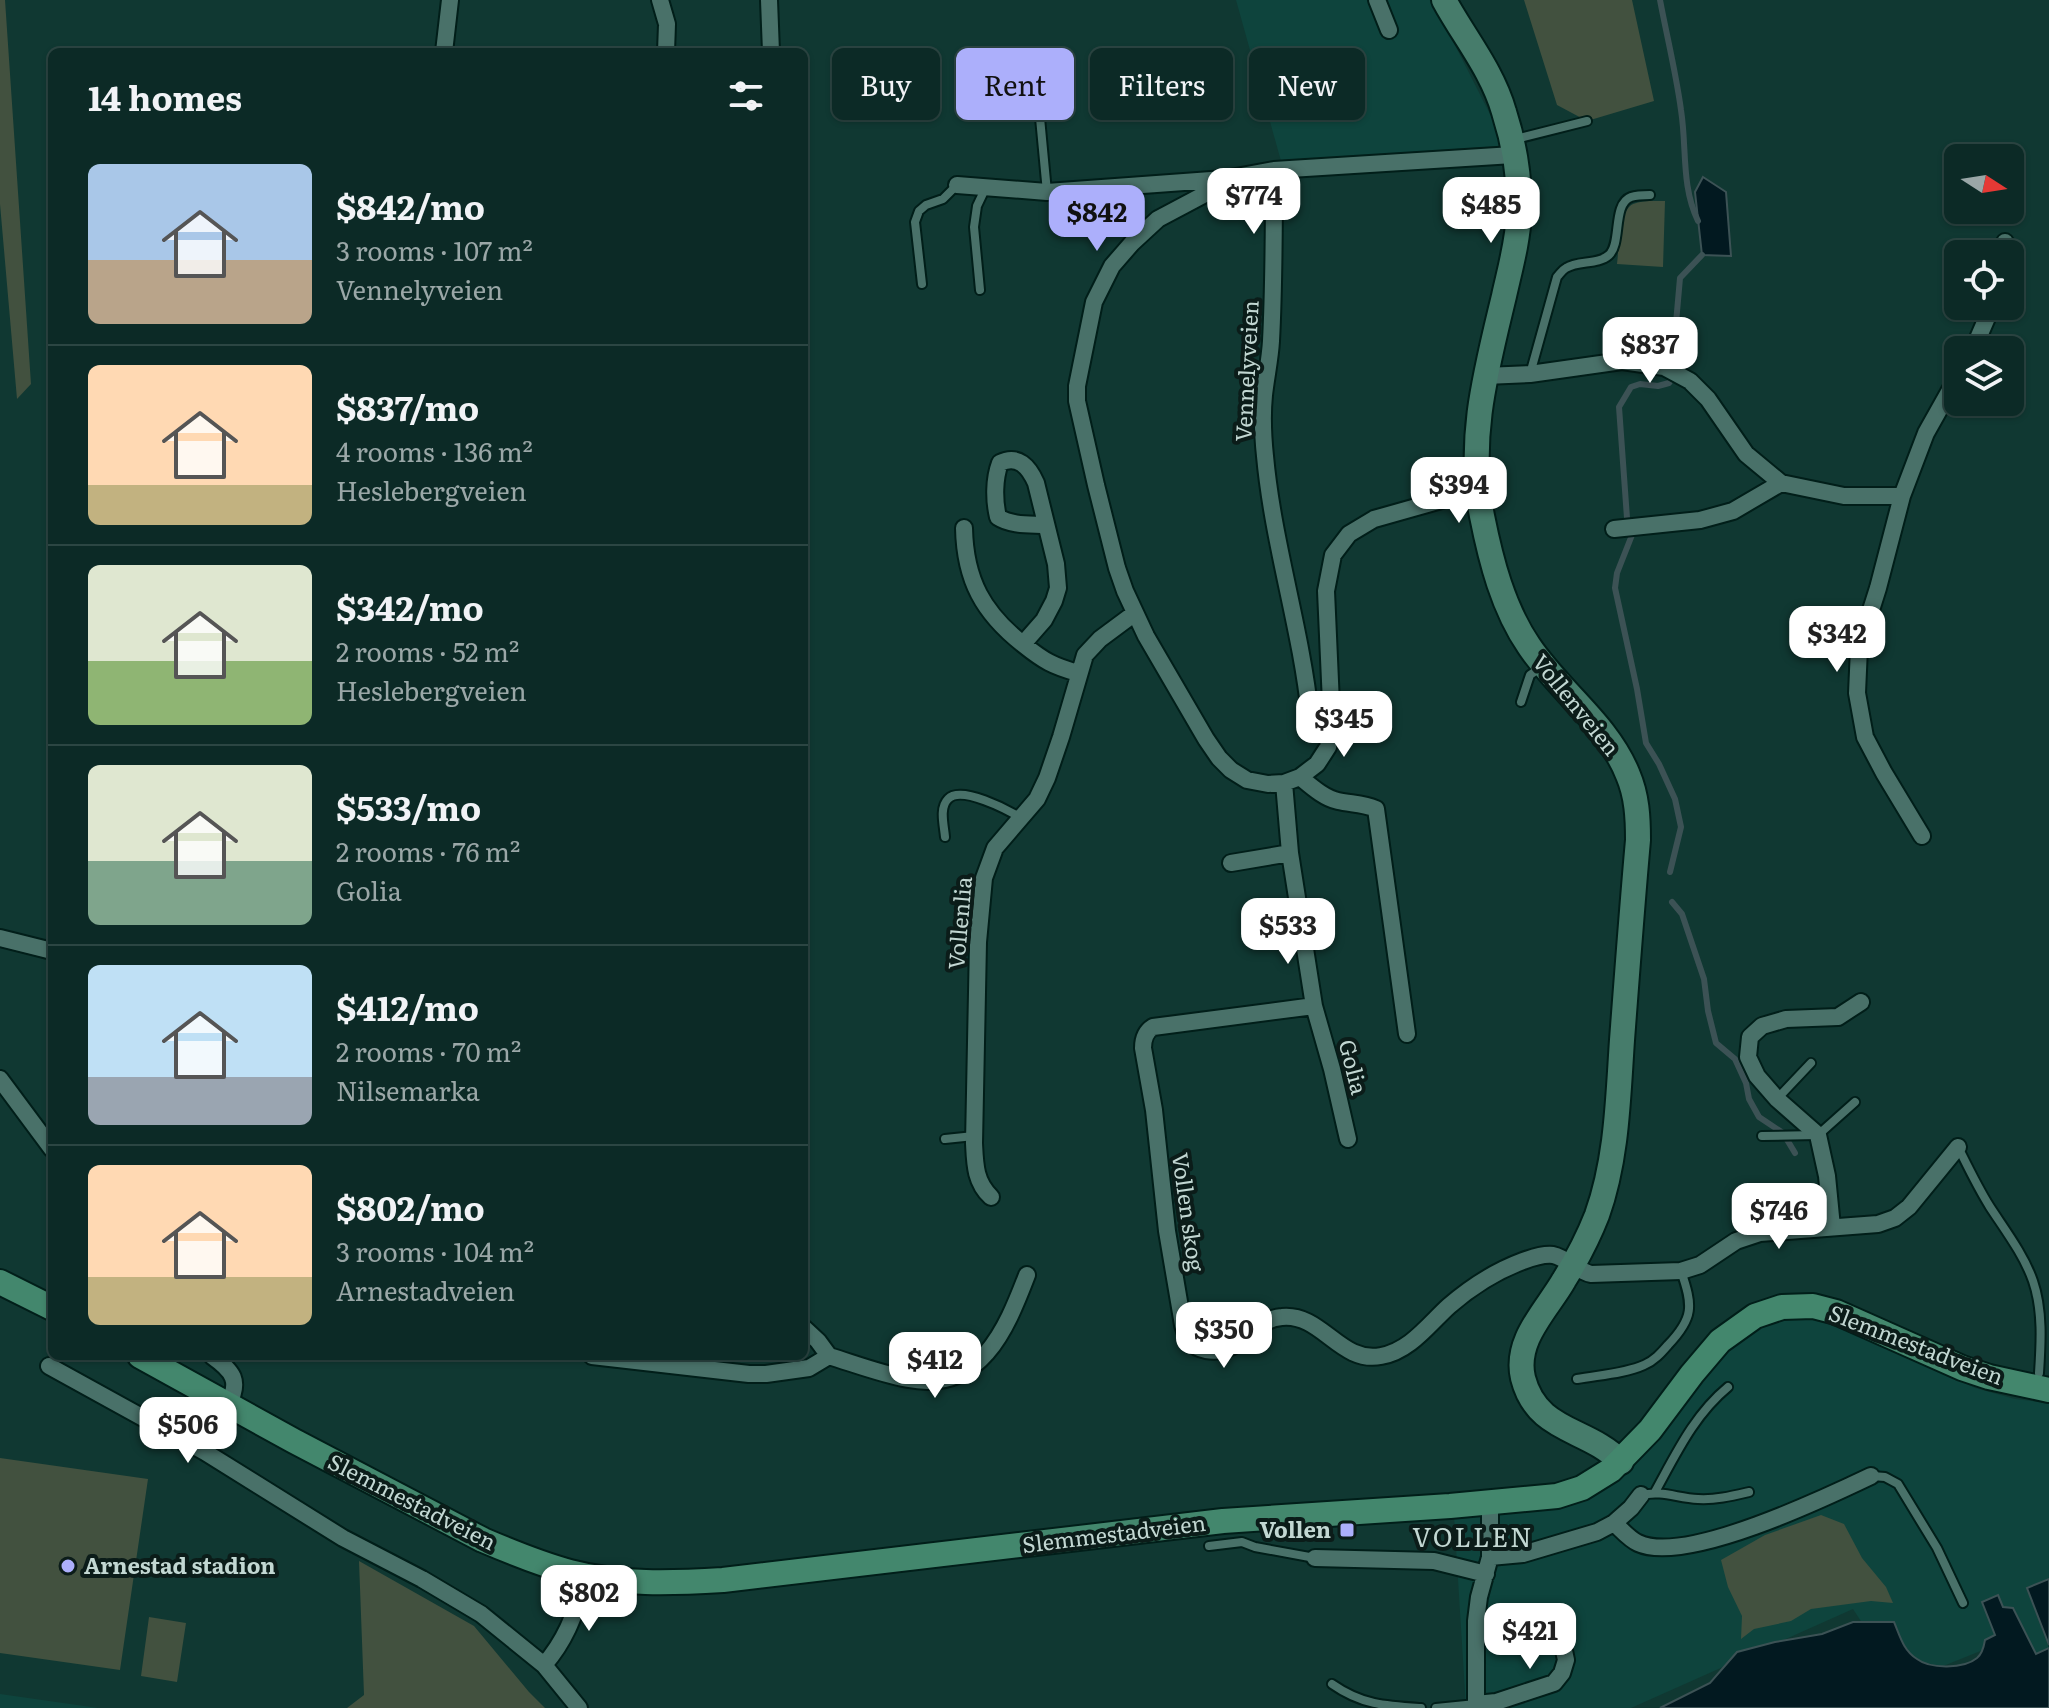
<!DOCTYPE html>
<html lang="en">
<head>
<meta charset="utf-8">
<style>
	:root { --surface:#0c2a26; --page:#15322e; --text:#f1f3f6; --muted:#9aa7a7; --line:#2c4643; --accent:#acaffb }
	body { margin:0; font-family:Literata,serif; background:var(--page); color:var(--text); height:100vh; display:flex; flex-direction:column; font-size:30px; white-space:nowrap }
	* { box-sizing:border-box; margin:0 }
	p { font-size:26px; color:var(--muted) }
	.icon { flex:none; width:44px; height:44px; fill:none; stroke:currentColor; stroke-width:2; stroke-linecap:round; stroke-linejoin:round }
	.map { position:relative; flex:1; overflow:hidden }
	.sheet { position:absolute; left:48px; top:48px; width:760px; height:1312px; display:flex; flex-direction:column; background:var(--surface); border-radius:12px; box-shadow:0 2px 6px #0004,0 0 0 2px var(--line) }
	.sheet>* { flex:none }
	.guide { position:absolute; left:832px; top:48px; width:760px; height:72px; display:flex; gap:16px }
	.needle { width:52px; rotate:102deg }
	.controls { position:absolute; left:1944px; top:144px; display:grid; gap:16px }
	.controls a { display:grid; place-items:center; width:80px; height:80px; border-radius:12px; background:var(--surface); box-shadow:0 2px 6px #0004,0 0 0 2px var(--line); font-size:40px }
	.price { position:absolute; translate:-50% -68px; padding:0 18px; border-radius:16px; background:#fff; color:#222; font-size:26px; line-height:52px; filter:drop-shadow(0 2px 4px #0008) }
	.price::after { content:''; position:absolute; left:50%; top:48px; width:24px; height:18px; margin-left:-12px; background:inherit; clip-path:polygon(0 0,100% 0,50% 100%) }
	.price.active { background:var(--accent); color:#111 }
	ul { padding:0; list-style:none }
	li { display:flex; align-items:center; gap:24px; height:200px; padding:0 40px }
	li+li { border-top:2px solid var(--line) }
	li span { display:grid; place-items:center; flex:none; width:224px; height:160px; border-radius:12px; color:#555 }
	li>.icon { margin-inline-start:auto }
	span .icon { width:96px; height:96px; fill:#fffc; stroke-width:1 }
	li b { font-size:34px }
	h2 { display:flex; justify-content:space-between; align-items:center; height:96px; padding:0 40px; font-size:34px }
	.chip { padding:0 28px; border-radius:12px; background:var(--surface); box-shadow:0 2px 6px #0004,0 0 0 2px var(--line); font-size:28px; line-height:72px }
	.chip.active { background:var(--accent); color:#111 }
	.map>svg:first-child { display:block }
	.built { fill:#0e443d }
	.green { fill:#42513f }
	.water { fill:#021920; stroke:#3c5255; stroke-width:2 }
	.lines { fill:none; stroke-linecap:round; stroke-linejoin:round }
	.stream { stroke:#3c5255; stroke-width:6 }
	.lane-casing { stroke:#011e19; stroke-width:12 }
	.street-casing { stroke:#011e19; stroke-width:20 }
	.secondary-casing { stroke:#011e19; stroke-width:28 }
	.primary-casing { stroke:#011e19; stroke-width:28 }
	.lane { stroke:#497169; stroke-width:8 }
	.street { stroke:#497169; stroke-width:16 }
	.secondary { stroke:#467c6b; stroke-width:24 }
	.primary { stroke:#43876d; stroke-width:24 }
	.poi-dot { fill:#acaffb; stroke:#0b1c19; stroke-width:3 }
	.labels { text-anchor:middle; stroke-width:8; stroke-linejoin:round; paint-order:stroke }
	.street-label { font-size:22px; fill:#c2d7d2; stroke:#0b1c19 }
	.poi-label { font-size:22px; font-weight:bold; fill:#c2d7d2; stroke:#0b1c19; text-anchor:end }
	.quarter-label { font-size:26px; letter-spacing:2px; fill:#c2d7d2; stroke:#0b1c19 }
</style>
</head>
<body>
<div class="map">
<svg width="2049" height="1708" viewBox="0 0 2049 1708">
	<rect width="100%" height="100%" fill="#103832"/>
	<path class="built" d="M1236,0H1432L1496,126L1500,146L1281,161Z
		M1792,1319L1822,1320L1841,1326L1975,1388L2015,1399L2049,1403V1579L2027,1589L2049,1648L2036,1654L2014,1608L2003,1607L1998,1596L1995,1635L1983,1650L1901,1683L1853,1609L1631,1708H1466L1454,1515H1493L1564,1506L1616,1482L1662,1431L1724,1352L1746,1335L1766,1325Z
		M0,1694L98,1708H0Z"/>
	<path class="green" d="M0,0H5L31,384L17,399L0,204Z
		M1524,0H1632L1654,101L1587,121L1557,105Z
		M1665,201L1663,267L1617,264C1619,249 1619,210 1633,204C1642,200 1655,201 1665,201Z
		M0,1458L148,1479L120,1670L0,1653Z
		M1821,1515L1844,1524L1862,1558L1886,1587L1893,1603L1871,1601L1811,1609L1791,1621L1754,1629L1741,1639L1742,1616L1728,1587L1721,1560L1765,1535Z
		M359,1561L474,1626L529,1692L545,1708H347L364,1695Z
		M149,1617L186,1623L177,1682L141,1676Z"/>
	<path class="water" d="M1703,177L1726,192L1731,256L1702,255L1695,192Z
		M2049,1579V1645L2027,1588Z
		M1998,1595L2003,1607L2013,1608L2036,1654L2049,1648V1708H1660L1710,1683L1737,1652L1775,1642L1822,1634L1853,1622H1894C1900,1636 1903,1650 1917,1659C1930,1669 1964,1669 1977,1658C1982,1654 1984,1646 1985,1640L1995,1635L1982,1602Z"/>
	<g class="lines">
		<path class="stream" d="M1660,0C1667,37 1676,73 1681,110C1687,148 1681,186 1698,221
			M1678,349L1676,323L1680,278L1702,255
			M1627,518L1619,407L1631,387L1640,384L1658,386L1669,383L1671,380
			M1632,535L1617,573L1615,588L1637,689L1646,743L1659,764L1675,799L1681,827L1670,872
			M1672,902L1682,914L1704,979L1708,1011L1716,1043L1735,1059L1746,1083L1749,1099L1759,1117L1783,1133L1795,1153"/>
		<defs>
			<path id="lane" d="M1037,86L1047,192
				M1516,139L1587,121
				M922,284L915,222L919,211L926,205L943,199L957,185
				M980,290L974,227L977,206L986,187
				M1530,374L1557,277C1560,274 1562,270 1566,268C1578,260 1598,265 1609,255C1622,243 1612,204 1631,197C1637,195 1645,195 1650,195
				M1521,702L1530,675L1540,668
				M945,837C944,825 939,808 948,799C961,785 1008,810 1021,818
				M1777,1099L1811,1063
				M1762,1136L1818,1135L1855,1102
				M945,1139L974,1136
				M1958,1147C1968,1167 1978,1188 1990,1207C2005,1230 2024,1255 2033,1281C2043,1310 2041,1343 2039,1373
				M1577,1379C1598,1375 1624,1374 1644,1365C1654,1361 1661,1353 1668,1345C1694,1318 1693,1306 1681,1271
				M1872,1476L1885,1477L1898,1484L1937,1548L1963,1603
				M1655,1492C1676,1454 1694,1415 1728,1387
				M1641,1495C1662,1490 1677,1498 1698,1499C1716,1500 1732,1496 1749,1492
				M1209,1546L1242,1542L1255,1547L1315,1558
				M1332,1684C1362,1705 1386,1706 1421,1708
				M1436,1708L1476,1704"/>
			<path id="street" d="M660,0L667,24L666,52
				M769,0L771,52
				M1377,0L1389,30
				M444,52L450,0
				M1274,170C1274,227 1274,284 1271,341C1270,359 1266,377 1264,395C1262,415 1263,437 1265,456C1273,544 1301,628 1310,715
				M1225,179L1207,193L1158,219L1132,243L1112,266L1094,302L1077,386V401L1096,485L1117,568L1125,591L1146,636L1206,739L1219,758L1231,770L1247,780L1268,784L1284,783L1300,777L1317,764L1328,747L1332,726L1326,591L1333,555L1349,534L1374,519L1477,490
				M957,185L1047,192L1225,179L1274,170L1513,155
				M2005,242V254
				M1973,350L1992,306
				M1485,376L1530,374L1622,361L1664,367L1690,381L1708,399L1746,454L1781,483L1844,496H1902L1926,433L1958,376
				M1902,496L1878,588L1859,648L1857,693L1865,737L1884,773L1922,836
				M964,528C965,580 983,613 1024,645C1044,661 1053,666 1078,673
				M1614,529L1700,520L1733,511L1781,483
				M1023,644L1044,620L1054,601L1058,588L1056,564L1036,483C1029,467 1018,454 1000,463C994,479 994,500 998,517C1012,526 1030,524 1046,525
				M1300,777C1311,786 1324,798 1338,801C1351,804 1363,803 1376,809L1407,1034
				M1284,783L1290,853L1314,1006L1332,1069L1348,1139
				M1231,863L1290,853
				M0,938L52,951
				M1314,1006L1153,1027C1145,1032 1143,1039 1143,1048L1154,1110L1167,1231L1183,1325C1187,1338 1192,1348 1206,1350C1243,1356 1251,1319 1282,1317C1322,1313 1340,1364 1381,1356C1410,1351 1429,1324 1449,1306C1471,1287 1496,1271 1523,1261C1531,1258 1543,1254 1553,1255C1567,1258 1577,1271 1591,1274L1681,1271L1700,1265L1736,1241L1760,1233L1878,1224L1895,1218L1909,1207L1958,1147
				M0,1079L52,1149
				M991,1197C975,1182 975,1164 974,1143L978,942L984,878L995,848L1037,799L1047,778L1061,737L1085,655L1100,639L1135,613
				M1832,1227L1827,1176L1818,1135L1777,1099L1757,1076L1748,1057L1750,1037L1762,1026L1786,1019L1838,1017L1861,1002
				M804,1328L818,1341L829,1356
				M212,1356C233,1371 241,1381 228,1405
				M592,1356L749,1374H766L809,1368L829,1356C855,1364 881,1374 908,1379C980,1393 1006,1330 1027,1275
				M49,1366L205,1452L343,1538L422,1579L481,1614L544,1665L579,1708
				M1614,1523C1621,1529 1629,1539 1638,1543C1685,1565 1825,1498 1871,1476
				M1490,1557L1523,1554L1597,1532L1614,1523L1631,1508L1641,1495
				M1315,1558L1434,1561L1486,1574
				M544,1665C569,1636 575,1611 587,1576
				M1476,1704L1496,1702L1554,1683L1562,1673L1566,1660L1557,1618
				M1476,1708V1621L1479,1597L1490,1557V1503"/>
			<path id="secondary" d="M1444,0C1464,37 1492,70 1504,112C1514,143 1520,180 1519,213C1518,241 1510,269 1504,296C1486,371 1467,439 1482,516C1491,561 1503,608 1529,646C1559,691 1608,724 1628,775C1637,796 1638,818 1638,840C1632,907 1627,974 1622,1040C1618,1099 1617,1159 1597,1215C1588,1238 1577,1259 1564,1280C1547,1310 1514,1340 1523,1378C1537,1433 1587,1427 1621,1462"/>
			<path id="primary" d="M0,1282L52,1308
				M140,1356L294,1441L483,1540C511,1552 540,1564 570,1572C619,1585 672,1583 723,1580L1223,1521L1450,1506L1557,1496L1582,1488L1611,1470L1650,1430L1692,1374L1720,1341L1755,1316L1782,1307L1813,1306L1836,1312L1962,1368L1989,1377L2049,1390"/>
		</defs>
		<use href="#lane" class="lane-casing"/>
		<use href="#street" class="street-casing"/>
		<use href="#secondary" class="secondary-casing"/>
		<use href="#primary" class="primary-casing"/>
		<use href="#lane" class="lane"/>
		<use href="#street" class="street"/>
		<use href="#secondary" class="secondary"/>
		<use href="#primary" class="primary"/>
	</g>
	<g class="poi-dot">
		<rect x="1339" y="1522" width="16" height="16" rx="4"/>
		<circle cx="68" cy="1566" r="8"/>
	</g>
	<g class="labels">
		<g class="street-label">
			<text transform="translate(1247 371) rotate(-87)" y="8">Vennelyveien</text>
			<text transform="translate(1576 705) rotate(51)" y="8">Vollenveien</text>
			<text transform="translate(960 923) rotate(-85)" y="8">Vollenlia</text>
			<text transform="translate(1353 1067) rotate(76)" y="8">Golia</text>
			<text transform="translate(1188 1212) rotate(82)" y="8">Vollen skog</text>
			<text transform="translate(1916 1345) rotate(21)" y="8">Slemmestadveien</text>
			<text transform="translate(412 1502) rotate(27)" y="8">Slemmestadveien</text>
			<text transform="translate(1114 1534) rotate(-7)" y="8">Slemmestadveien</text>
		</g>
		<g class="poi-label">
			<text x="1331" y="1538">Vollen</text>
			<text x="84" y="1574" text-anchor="start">Arnestad stadion</text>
		</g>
		<g class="quarter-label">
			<text x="1473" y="1547">VOLLEN</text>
		</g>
	</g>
</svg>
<div class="controls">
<a><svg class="needle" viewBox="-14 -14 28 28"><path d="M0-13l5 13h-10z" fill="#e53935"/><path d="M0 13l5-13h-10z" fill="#9aa7a7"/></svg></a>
<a><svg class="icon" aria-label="locate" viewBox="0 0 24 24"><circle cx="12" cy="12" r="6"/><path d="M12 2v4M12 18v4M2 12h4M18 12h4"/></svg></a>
<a><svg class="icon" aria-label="layers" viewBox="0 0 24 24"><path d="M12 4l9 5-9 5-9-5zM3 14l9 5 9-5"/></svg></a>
</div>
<b class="price" style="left:1254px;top:236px">$774</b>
<b class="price" style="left:1491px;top:245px">$485</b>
<b class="price active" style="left:1097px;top:253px">$842</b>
<b class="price" style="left:1650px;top:385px">$837</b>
<b class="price" style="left:1459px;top:525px">$394</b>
<b class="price" style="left:1837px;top:674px">$342</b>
<b class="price" style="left:1344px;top:759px">$345</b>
<b class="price" style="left:1288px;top:966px">$533</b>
<b class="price" style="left:1779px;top:1251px">$746</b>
<b class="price" style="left:1224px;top:1370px">$350</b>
<b class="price" style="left:935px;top:1400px">$412</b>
<b class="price" style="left:188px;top:1465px">$506</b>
<b class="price" style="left:589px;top:1633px">$802</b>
<b class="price" style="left:1530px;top:1671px">$421</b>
<div class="guide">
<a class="chip">Buy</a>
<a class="chip active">Rent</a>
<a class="chip">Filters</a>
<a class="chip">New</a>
</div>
<section class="sheet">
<h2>14 homes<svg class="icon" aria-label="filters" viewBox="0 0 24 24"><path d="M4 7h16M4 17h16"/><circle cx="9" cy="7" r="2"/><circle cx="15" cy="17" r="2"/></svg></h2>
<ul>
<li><span style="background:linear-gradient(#a9c7e8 60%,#b9a48a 0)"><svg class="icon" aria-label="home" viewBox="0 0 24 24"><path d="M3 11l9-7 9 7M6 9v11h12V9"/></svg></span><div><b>$842/mo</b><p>3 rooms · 107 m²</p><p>Vennelyveien</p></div></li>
<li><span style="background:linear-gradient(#ffd9b3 75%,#c2b280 0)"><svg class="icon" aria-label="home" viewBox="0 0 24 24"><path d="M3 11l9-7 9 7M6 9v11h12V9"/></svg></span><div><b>$837/mo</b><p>4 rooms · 136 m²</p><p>Heslebergveien</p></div></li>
<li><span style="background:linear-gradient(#dfe7d0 60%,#8fb573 0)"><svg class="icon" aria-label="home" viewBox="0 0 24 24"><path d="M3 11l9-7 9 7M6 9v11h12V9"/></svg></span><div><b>$342/mo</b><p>2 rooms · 52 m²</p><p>Heslebergveien</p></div></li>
<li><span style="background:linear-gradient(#dfe7d0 60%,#7fa58c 0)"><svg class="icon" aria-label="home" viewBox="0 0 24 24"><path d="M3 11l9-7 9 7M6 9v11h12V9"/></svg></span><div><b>$533/mo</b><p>2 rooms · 76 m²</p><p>Golia</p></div></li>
<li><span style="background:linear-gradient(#bfe0f5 70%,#9aa5b1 0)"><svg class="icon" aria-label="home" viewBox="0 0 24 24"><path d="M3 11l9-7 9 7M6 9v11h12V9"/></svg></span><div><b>$412/mo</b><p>2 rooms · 70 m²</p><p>Nilsemarka</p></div></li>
<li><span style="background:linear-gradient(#ffd9b3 70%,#c2b280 0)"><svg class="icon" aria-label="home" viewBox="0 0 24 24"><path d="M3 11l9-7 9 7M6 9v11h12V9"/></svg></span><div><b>$802/mo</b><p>3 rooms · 104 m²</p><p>Arnestadveien</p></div></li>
</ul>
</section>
</div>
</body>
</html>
